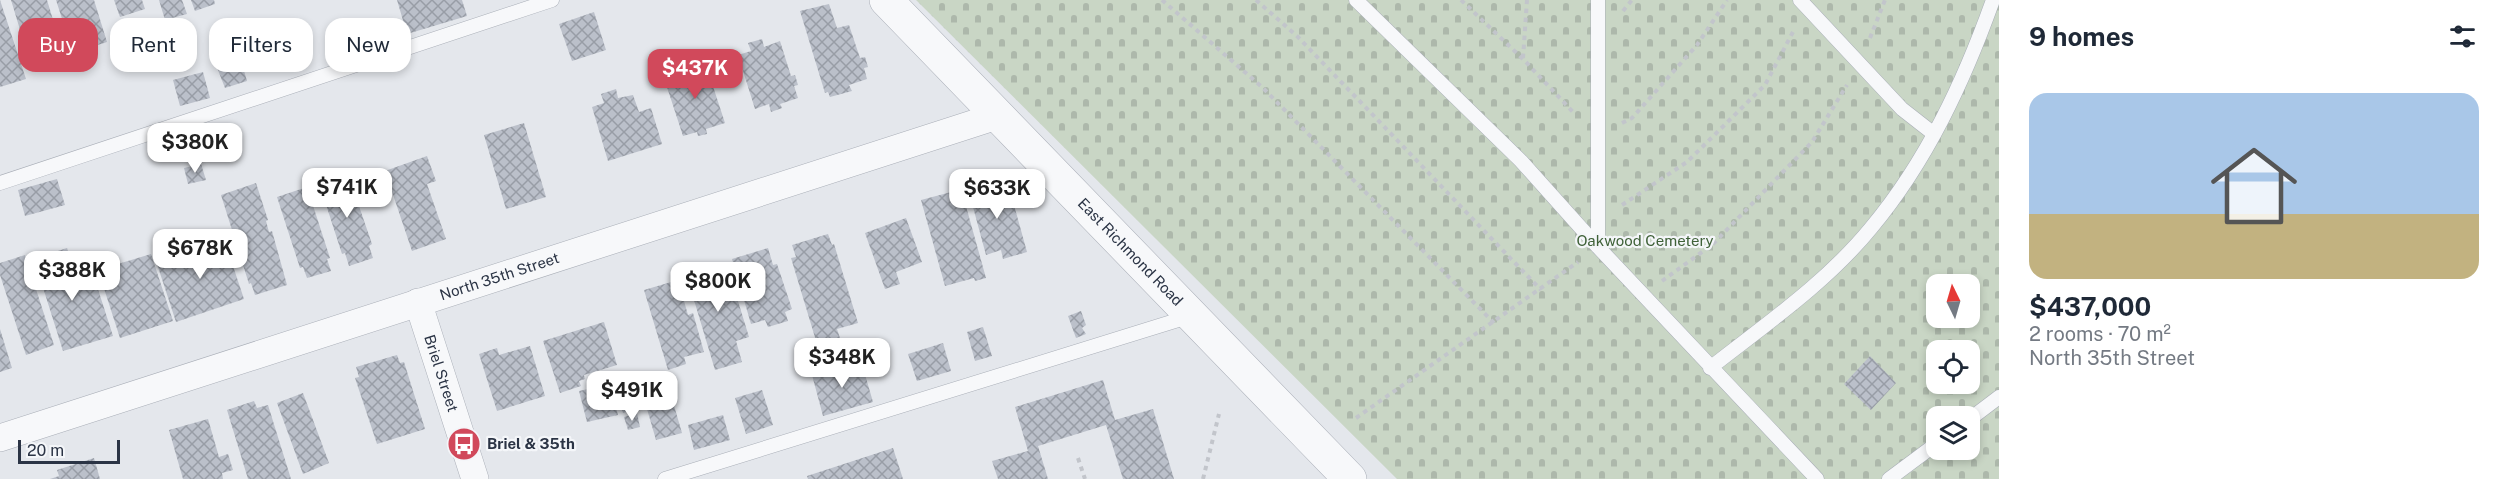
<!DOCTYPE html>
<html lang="en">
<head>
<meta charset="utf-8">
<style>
	:root { --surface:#fff; --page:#f6f6f7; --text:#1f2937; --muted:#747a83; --line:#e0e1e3; --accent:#d1495b }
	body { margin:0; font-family:"Public Sans",sans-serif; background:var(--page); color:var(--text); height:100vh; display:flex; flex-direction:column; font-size:22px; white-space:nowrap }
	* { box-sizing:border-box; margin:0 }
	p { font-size:20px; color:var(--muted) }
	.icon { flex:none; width:33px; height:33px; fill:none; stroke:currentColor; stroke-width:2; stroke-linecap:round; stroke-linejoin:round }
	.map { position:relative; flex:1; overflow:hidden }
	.panel { display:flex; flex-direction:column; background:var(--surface); width:510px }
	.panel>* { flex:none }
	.top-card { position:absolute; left:18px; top:18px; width:570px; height:54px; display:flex; gap:12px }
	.needle { width:39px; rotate:355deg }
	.tools { position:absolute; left:1926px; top:274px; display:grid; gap:12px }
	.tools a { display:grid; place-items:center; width:54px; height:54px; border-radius:12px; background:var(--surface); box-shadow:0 3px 9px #0003; font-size:30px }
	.scale { position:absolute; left:18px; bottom:15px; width:102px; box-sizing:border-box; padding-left:6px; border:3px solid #2b3445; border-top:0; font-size:16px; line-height:21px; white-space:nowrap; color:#2b3445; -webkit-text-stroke:4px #f4f6f9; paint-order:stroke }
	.price { position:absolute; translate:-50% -51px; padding:0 14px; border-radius:12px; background:#fff; color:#222; font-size:20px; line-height:39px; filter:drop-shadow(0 2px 3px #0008) }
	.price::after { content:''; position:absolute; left:50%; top:36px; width:18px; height:14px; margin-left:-9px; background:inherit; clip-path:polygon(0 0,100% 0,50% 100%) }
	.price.on { background:var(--accent); color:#fff }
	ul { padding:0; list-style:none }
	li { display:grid; align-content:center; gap:12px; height:318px; padding:0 30px }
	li+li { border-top:2px solid var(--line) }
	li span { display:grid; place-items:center; height:186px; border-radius:18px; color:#555 }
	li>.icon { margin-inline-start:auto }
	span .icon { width:108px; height:108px; fill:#fffc; stroke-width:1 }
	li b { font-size:26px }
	h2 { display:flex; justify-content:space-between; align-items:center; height:72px; padding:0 30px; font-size:26px }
	.chip { padding:0 21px; border-radius:18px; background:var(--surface); box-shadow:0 3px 9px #0003; font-size:21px; line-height:54px }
	.chip.on { background:var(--accent); color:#fff }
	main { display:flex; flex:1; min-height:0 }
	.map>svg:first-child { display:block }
	.cemetery { fill:url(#cemetery-stones); fill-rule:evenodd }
	.building { fill:url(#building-cross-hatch) }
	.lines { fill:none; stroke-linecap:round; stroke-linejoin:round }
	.service-casing { stroke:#a9aeb7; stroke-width:15 }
	.minor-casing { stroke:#a9aeb7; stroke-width:28 }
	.tertiary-casing { stroke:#a9aeb7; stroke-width:34 }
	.path { stroke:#c2c5cb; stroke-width:4; stroke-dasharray:4.5 4.5; stroke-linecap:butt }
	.service { stroke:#f7f8fa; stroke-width:14 }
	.minor { stroke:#f7f8fa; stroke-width:27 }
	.tertiary { stroke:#f7f8fa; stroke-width:33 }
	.labels { text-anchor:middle; stroke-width:4.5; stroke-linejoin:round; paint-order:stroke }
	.park-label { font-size:15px; fill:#3f6138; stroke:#f4f6f9 }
	.street-label { font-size:15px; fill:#2b3445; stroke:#f4f6f9 }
	.poi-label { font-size:15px; font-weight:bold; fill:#2b3445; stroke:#f4f6f9; text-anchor:start }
</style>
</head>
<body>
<main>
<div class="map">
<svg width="1999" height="479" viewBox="0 0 1999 479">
	<defs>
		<pattern id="cemetery-stones" width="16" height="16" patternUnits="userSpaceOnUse" patternTransform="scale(1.5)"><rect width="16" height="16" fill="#c9d6c5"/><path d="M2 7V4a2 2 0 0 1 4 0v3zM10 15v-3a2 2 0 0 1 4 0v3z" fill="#adb8ab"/></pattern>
		<pattern id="building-cross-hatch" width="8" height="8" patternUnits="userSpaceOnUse" patternTransform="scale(1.5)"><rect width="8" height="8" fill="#bbc0ca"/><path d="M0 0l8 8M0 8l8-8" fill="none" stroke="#989da6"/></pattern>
	</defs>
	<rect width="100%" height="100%" fill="#e4e7ec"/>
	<path class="cemetery" d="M916,0H1999V479H1397ZM1936,285H1970V318H1936ZM1936,351H1970V384H1936ZM1936,417H1970V450H1936Z"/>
	<path class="building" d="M0,0L26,79L0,87Z
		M11,0H47L64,56L31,66Z
		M56,0H94L107,42L73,53Z
		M114,0H142L145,9L120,17Z
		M159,0H182L187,14L165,20Z
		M191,0H214L215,4L195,11Z
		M397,0H462L467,16L407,34Z
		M829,4L837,28L849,25L860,58L865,57L868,67L864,68L867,79L849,85L852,91L830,97L828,92L825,93L800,11Z
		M594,12L606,50L572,61L559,24Z
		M149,29L154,41L140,45L136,33Z
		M762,39L764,47L780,41L791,76L795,75L798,85L794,86L798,98L780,104L782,108L771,112L769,104L755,109L738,55L751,51L748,43Z
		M240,57L247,81L225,88L216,65Z
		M691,63L693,70L706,65L725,123L706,129L707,134L698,136L697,132L683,136L665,81L678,77L675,68Z
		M203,72L210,98L180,106L173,80Z
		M616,89L618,98L633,95L639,112L651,108L662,144L608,161L592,107L604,103L601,94Z
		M524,123L546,197L506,209L484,135Z
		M427,156L436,181L427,184L446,239L412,251L385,171Z
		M201,164L206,180L188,184L184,168Z
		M348,174L372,244L369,246L373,258L349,266L345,253L342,254L319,183Z
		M57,179L65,205L25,216L18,190Z
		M995,179L998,191L1009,187L1027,252L1003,259L1001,250L986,255L970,196H973L970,186Z
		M256,183L268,220L266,221L269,232L272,231L287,285L255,295L251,283L249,284L221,195Z
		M307,187L330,258L327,259L331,271L307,278L303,267L300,268L277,197Z
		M955,191L957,200L964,199L986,278L975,281L974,278L945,286L921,200Z
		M906,218L922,262L896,272L900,284L885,289L865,233Z
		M828,234L832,245L834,244L858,323L837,329L843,347L820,354L791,258L796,257L792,245Z
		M224,239L244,299L176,322L156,261Z
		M67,248L80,288L96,283L113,336L63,351L34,259Z
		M768,248L773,265L777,264L792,309L785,312L788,321L768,327L765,320L751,324L732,259Z
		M151,254L173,321L120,338L98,270Z
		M25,255L54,345L26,355L0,275V263Z
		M726,262L749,337L736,341L742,362L715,370L691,290H689L684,274Z
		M678,280L688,315L693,313L704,352L684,357L686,364L668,370L644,290Z
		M1081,311L1086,325L1082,328L1086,334L1076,338L1068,316Z
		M604,322L617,365L584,375L585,379L579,381L581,386L560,393L543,341Z
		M983,327L992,356L975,361L967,332Z
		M0,329L12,368L0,372Z
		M943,343L951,371L917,381L908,354Z
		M530,346L545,396L497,411L479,354L497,348L499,355Z
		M397,355L400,363L404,362L425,429L377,444L355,378L359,377L356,367Z
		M1870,356L1896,383L1871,410L1844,384Z
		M857,363L859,372L864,371L873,402L823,416L812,375Z
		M1103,380L1115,420L1153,409L1174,479H1123L1106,425L1038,446L1048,479H998L992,461L1028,451L1015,407Z
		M610,384L618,415L587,422L579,391Z
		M762,390L773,425L746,434L735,398Z
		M303,393L329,463L303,474L277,403Z
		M632,396L636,409L623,413L619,400Z
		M254,401L257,408L268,405L291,479H248L227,410Z
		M673,402L682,433L656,440L647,409Z
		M637,413L640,427L628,430L624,417Z
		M723,415L730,440L694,450L688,425Z
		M208,419L219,457L228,454L233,470L222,473L223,479H183L169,430Z
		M893,448L903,479H808L807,476Z
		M94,458L100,479H50L59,476L57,470Z"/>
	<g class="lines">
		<defs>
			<path id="service" d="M1356,0L1521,161L1598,247L1817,479
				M1598,0V247
				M1800,0L1902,109L1934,134
				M0,183L552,0
				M1710,368C1766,324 1826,283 1871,228C1927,161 1964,81 1993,0
				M1970,419L1999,397
				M665,479L1191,316
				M1889,479L1936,444"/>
			<g id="minor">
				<path id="s1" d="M418,302L475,479"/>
				<path id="s2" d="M0,438L1000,115"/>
			</g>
			<g id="tertiary">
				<path id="s3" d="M886,0L1350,479"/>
			</g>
		</defs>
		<use href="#service" class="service-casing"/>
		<use href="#minor" class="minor-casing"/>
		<use href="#tertiary" class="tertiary-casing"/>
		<path class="path" d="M1162,0L1262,87L1494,323
			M1256,0L1298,37L1541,290
			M1461,0L1523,59L1573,112
			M1623,11L1632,0
			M1870,38L1885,0
			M1523,58L1527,0
			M1622,123L1632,118L1697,45L1727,0
			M1622,205L1687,162L1765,85L1794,30
			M1662,281L1713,244L1812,142L1847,85
			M1356,418L1578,262
			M1078,458L1085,479
			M1203,479L1219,414"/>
		<use href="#service" class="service"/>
		<use href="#minor" class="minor"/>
		<use href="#tertiary" class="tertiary"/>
	</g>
	<defs>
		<symbol id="bus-disc" viewBox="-11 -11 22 22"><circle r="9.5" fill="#d1495b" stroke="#f4f6f9"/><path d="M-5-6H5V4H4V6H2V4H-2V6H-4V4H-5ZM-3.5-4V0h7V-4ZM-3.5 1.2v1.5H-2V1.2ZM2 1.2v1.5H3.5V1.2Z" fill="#fff"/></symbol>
	</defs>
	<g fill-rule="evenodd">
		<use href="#bus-disc" x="445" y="425" width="38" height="38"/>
	</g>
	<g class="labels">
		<g class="park-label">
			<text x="1645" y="246">Oakwood Cemetery</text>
		</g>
		<g class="street-label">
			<text dy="5" stroke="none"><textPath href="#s3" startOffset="351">East Richmond Road</textPath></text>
			<text dy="5" stroke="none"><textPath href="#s2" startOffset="525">North 35th Street</textPath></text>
			<text dy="5" stroke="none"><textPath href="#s1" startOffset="75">Briel Street</textPath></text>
		</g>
		<g class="poi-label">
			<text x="487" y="449">Briel &amp; 35th</text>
		</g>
	</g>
</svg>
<div class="tools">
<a><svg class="needle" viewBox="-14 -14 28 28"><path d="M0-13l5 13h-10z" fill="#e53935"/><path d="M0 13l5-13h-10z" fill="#747a83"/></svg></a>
<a><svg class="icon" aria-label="locate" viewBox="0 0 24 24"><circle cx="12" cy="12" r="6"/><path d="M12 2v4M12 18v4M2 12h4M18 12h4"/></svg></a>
<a><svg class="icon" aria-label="layers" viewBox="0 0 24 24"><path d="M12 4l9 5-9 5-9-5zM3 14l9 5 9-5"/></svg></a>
</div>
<div class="scale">20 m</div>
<b class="price on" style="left:695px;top:100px">$437K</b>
<b class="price" style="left:195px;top:174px">$380K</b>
<b class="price" style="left:347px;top:219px">$741K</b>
<b class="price" style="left:997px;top:220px">$633K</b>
<b class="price" style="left:200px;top:280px">$678K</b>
<b class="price" style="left:72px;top:302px">$388K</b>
<b class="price" style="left:718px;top:313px">$800K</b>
<b class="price" style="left:842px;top:389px">$348K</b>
<b class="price" style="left:632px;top:422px">$491K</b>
<div class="top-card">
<a class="chip on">Buy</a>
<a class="chip">Rent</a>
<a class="chip">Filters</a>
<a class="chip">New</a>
</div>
</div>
<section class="panel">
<h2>9 homes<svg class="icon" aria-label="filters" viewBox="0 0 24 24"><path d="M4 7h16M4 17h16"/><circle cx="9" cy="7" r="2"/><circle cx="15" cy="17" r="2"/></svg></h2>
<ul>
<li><span style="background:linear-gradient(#a9c7e8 65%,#c2b280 0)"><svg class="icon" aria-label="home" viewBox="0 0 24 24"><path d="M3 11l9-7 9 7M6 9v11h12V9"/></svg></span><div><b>$437,000</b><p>2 rooms · 70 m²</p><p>North 35th Street</p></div></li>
</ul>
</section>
</main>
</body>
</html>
